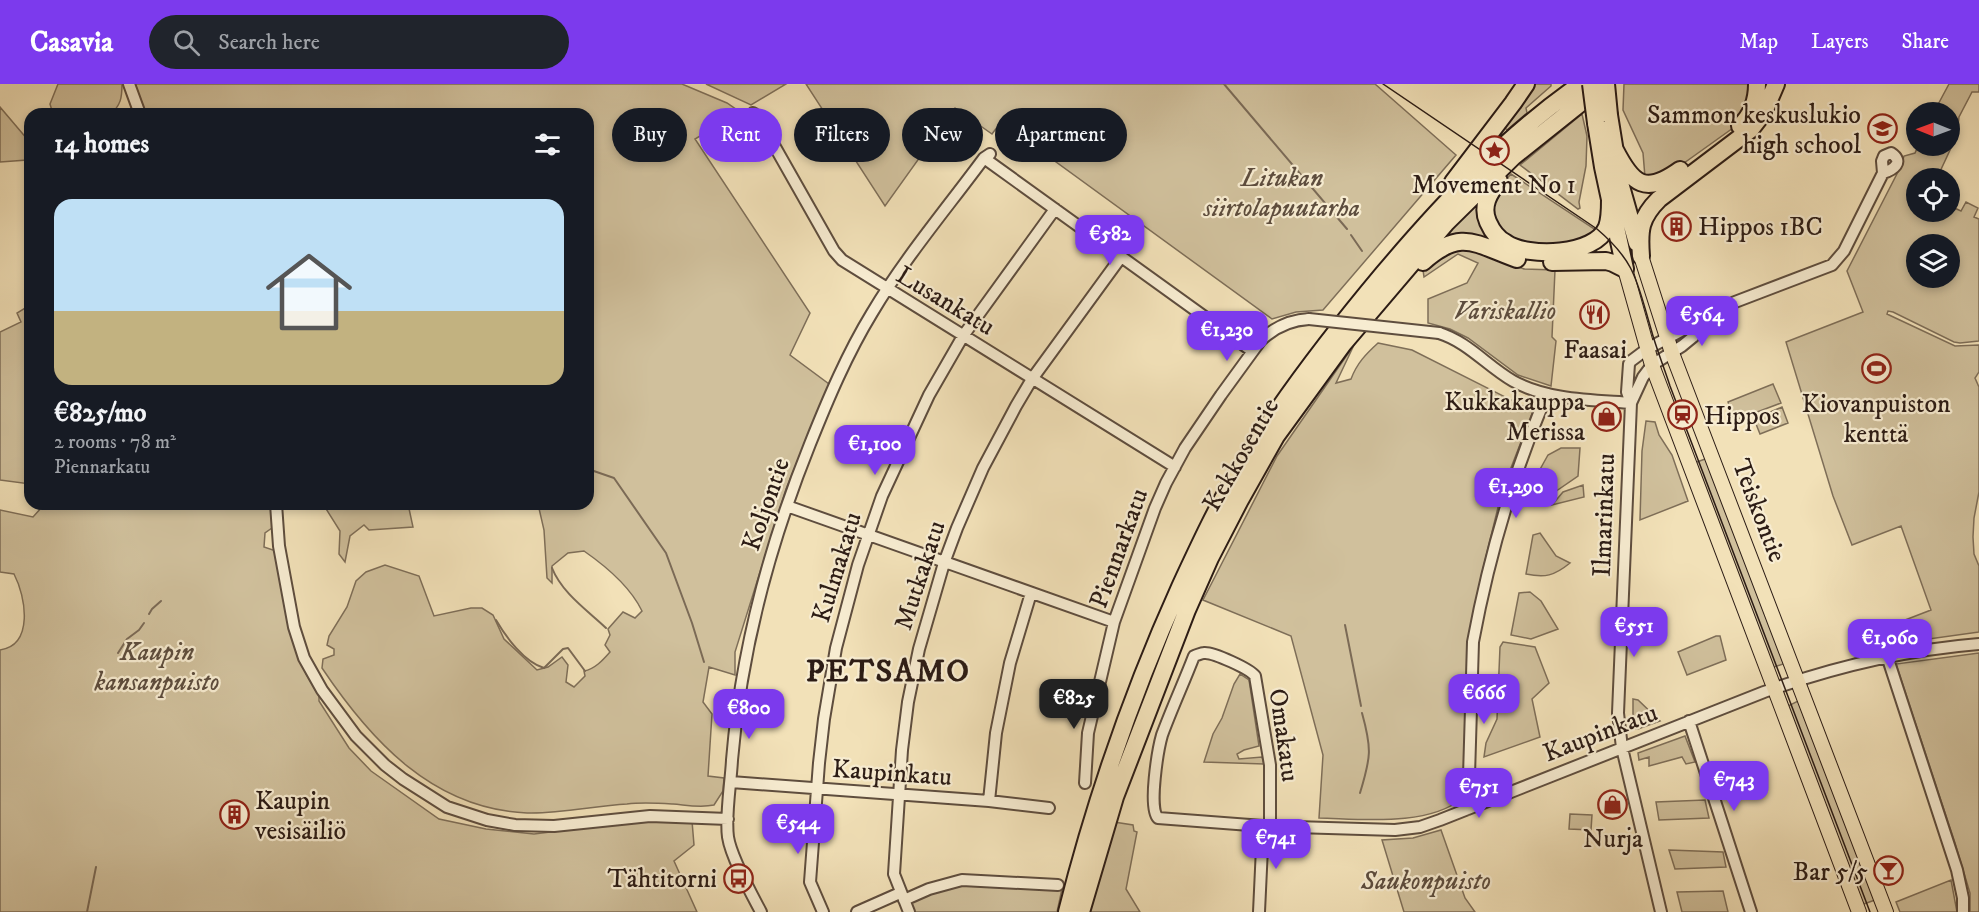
<!DOCTYPE html>
<html lang="en">
<head>
<meta charset="utf-8">
<style>
	:root { --surface:#171b24; --page:#20242c; --text:#f1f3f6; --muted:#9ea1a6; --accent:#7c3aed }
	body { margin:0; font-family:"IM FELL DW Pica",serif; background:var(--page); color:var(--text); height:100vh; display:flex; flex-direction:column; font-size:22px; white-space:nowrap }
	* { box-sizing:border-box; margin:0 }
	p { font-size:20px; color:var(--muted) }
	.icon { flex:none; width:33px; height:33px; fill:none; stroke:currentColor; stroke-width:2; stroke-linecap:round; stroke-linejoin:round }
	.map { position:relative; flex:1; overflow:hidden }
	.panel { position:absolute; left:24px; top:24px; width:570px; height:402px; display:flex; flex-direction:column; background:var(--surface); border-radius:18px; box-shadow:0 3px 9px #0003 }
	.panel>* { flex:none }
	.top-card { position:absolute; left:612px; top:24px; width:570px; height:54px; display:flex; gap:12px }
	.needle { width:39px; rotate:271deg }
	.fabs { position:absolute; left:1906px; top:18px; display:grid; gap:12px }
	.fabs a { display:grid; place-items:center; width:54px; height:54px; border-radius:50%; background:var(--surface); box-shadow:0 3px 9px #0003; font-size:30px }
	.price { position:absolute; translate:-50% -51px; padding:0 14px; border-radius:12px; background:var(--accent); color:#fff; font-size:20px; line-height:39px; filter:drop-shadow(0 2px 3px #0008) }
	.price::after { content:''; position:absolute; left:50%; top:36px; width:18px; height:14px; margin-left:-9px; background:inherit; clip-path:polygon(0 0,100% 0,50% 100%) }
	.price.selected { background:#222; color:#fff }
	ul { padding:0; list-style:none }
	li { display:grid; align-content:center; gap:12px; height:318px; padding:0 30px }
	li span { display:grid; place-items:center; height:186px; border-radius:18px; color:#555 }
	li>.icon { margin-inline-start:auto }
	span .icon { width:108px; height:108px; fill:#fffc; stroke-width:1 }
	li b { font-size:26px }
	h2 { display:flex; justify-content:space-between; align-items:center; height:72px; padding:0 30px; font-size:26px }
	.tag { padding:0 21px; border-radius:27px; background:var(--surface); box-shadow:0 3px 9px #0003; font-size:21px; line-height:54px }
	.tag.selected { background:var(--accent); color:#fff }
	header { display:flex; align-items:center; gap:36px; box-sizing:border-box; height:84px; padding:0 30px; background:var(--accent); color:#fff }
	header strong { font-size:28px }
	nav { display:flex; gap:33px; margin-inline-start:auto; font-size:21px }
	.search { width:420px; height:54px; background:var(--page); display:flex; align-items:center; gap:15px; box-sizing:border-box; padding:0 21px; border-radius:33px; color:var(--muted); font-size:22px }
	.map>svg:first-child { display:block }
	.green { fill:#d0c09c; stroke:#7e6e58; stroke-width:1.5; fill-rule:evenodd }
	.lines { fill:none; stroke-linecap:round; stroke-linejoin:round }
	.stream { stroke:#7b6a56; stroke-width:2 }
	.minor-casing { stroke:#5e4d3e; stroke-width:14 }
	.major-casing { stroke:#2c1c15; stroke-width:16 }
	.highway-casing { stroke:#2c1c15; stroke-width:20 }
	.minor { stroke:#f7ecd1; stroke-width:10 }
	.major { stroke:#f2e1b8; stroke-width:14 }
	.highway { stroke:#f2e1b8; stroke-width:16 }
	.tram { stroke:#2c1c15; stroke-width:1.5 }
	.minor-bridge-casing { stroke:#5e4d3e; stroke-width:14; stroke-linecap:butt }
	.highway-bridge-casing { stroke:#2c1c15; stroke-width:20; stroke-linecap:butt }
	.minor-bridge { stroke:#f7ecd1; stroke-width:10 }
	.highway-bridge { stroke:#f2e1b8; stroke-width:16 }
	.labels { text-anchor:middle; stroke-width:4.5; stroke-linejoin:round; paint-order:stroke }
	.poi-label { font-size:26px; fill:#2c1c15; stroke:#f7ecd1; text-anchor:end }
	.park-label { font-size:26px; font-style:italic; fill:#5d4d3e; stroke:#f7ecd1 }
	.street-label { font-size:26px; fill:#2c1c15; stroke:#f7ecd1 }
	.district-label { font-size:32px; font-weight:bold; letter-spacing:1.5px; fill:#2c1c15; stroke:#f7ecd1 }
</style>
</head>
<body>
<header>
<strong>Casavia</strong>
<div class="search"><svg class="icon" aria-label="search" viewBox="0 0 24 24"><circle cx="10" cy="10" r="6"/><path d="M15 15l6 6"/></svg>Search here</div>
<nav><a>Map</a><a>Layers</a><a>Share</a></nav>
</header>
<div class="map">
<svg width="1979" height="828" viewBox="0 0 1979 828">
	<rect width="100%" height="100%" fill="#f2e1b8"/>
	<filter id="stains"><feTurbulence type="fractalNoise" baseFrequency=".00333" numOctaves="4"/><feColorMatrix values="0 0 0 0 .2 0 0 0 0 .09 0 0 0 0 .02 0 0 0 .5 -.17"/></filter>
	<radialGradient id="worn" r=".72"><stop offset=".6" stop-color="#630" stop-opacity="0"/><stop offset="1" stop-color="#630" stop-opacity=".3"/></radialGradient>
	<path class="green" d="M58,0H122C122,13 121,22 110,30H53L50,20Z
		M135,0H682L727,19L740,28L695,55L810,229L790,271L829,300L786,405L735,568V591L709,583L703,618L712,630L708,692L724,694L723,707L714,721C700,724 686,721 673,720C657,719 642,718 627,720C593,722 561,730 527,729C433,725 371,657 322,584L323,575L334,571V565L327,561L329,552L347,523L356,497L366,488L385,481L419,492L434,532L471,524H482L493,531L504,555L537,586L548,583L562,573L568,581L566,598L574,603L585,592L584,587C595,585 603,576 610,568L605,561L610,551L608,545L623,528L635,534L642,527C630,502 607,483 584,467L568,469L552,482V499L547,494L544,446L538,420H588V30H146Z
		M706,0H786L751,21Z
		M806,0H1375L1456,71L1323,226L1296,228L1272,235L1001,38L992,50L955,24L885,122Z
		M1531,0H1551V2L1526,24L1527,29L1507,46L1505,44Z
		M1624,0H1752V15L1733,44L1663,94L1645,93L1643,69L1623,26Z
		M1949,0H1979V8H1972L1959,33L1957,51L1937,94H1917V128H1950V122L1961,127L1966,118L1978,124L1974,133L1979,135V257L1960,259L1954,258L1893,228L1888,227L1887,230L1955,262L1979,261V288L1975,294L1979,303V408L1974,434L1973,453L1974,470L1979,482V548L1893,560L1887,543L1931,526L1901,442L1852,461L1833,412L1786,258L1863,228L1847,187L1901,82L1904,72L1915,69L1918,62H1950V28H1934ZM1917,160H1950V194H1917Z
		M0,23L28,56L27,76L0,78Z
		M1582,30L1587,52L1586,82L1579,118L1580,124L1578,125L1520,81Z
		M1511,90L1599,148L1568,161L1538,163L1505,152L1495,138L1491,123L1498,104Z
		M1477,118L1481,120C1478,178 1557,178 1595,160L1596,172L1550,174L1521,172L1480,157L1446,151Z
		M1453,165L1480,168L1524,185L1555,186L1552,253L1556,257L1551,302L1518,291L1468,254L1450,245L1428,239V215L1467,199L1478,179L1458,170L1424,193L1423,186Z
		M30,221V400L0,396V248L21,238L17,229Z
		M1378,259L1412,266L1533,327L1502,407L1481,493L1468,561L1463,714C1427,743 1362,735 1319,734L1323,671L1291,552L1203,516L1277,372L1354,261L1336,299L1351,295C1357,279 1366,270 1378,259Z
		M1773,300L1781,319L1736,336L1734,335L1728,318Z
		M1782,323L1788,339L1760,350L1754,335Z
		M1646,337L1655,338L1659,351L1672,371L1688,417L1640,436L1642,367Z
		M1561,364H1580L1578,392L1549,412L1545,411L1550,397L1538,389L1548,371Z
		M1708,374L1786,579L1771,584L1694,379Z
		M1583,401L1584,413L1552,421L1563,408Z
		M42,420H271L272,444L265,449L264,463L276,467L293,557L306,590L319,612V617L349,664L371,687L439,735L486,745L534,750L648,736L692,737L694,761L674,777L697,828H0V566C34,561 26,513 14,490L0,488V426L33,433L42,423Z
		M323,420H408L413,443L369,446L364,441L350,452L345,478L339,470L340,447Z
		M1540,449L1556,472L1570,479C1554,492 1545,494 1526,490L1533,451Z
		M1530,508L1541,517L1558,545L1531,555L1511,551L1519,509Z
		M1716,552H1720L1726,576L1687,591L1678,568Z
		M1503,558L1535,563L1549,599L1532,615L1540,653L1484,673L1486,659L1497,635L1500,563Z
		M1979,569V828H1970V809L1955,759L1896,580Z
		M1240,590L1249,596L1259,662L1244,666L1237,670L1239,675L1262,673L1264,680L1204,678L1213,650L1222,634L1234,600Z
		M1633,615L1638,616L1660,637L1638,645H1635L1633,640Z
		M1800,616L1875,816L1861,821L1786,623Z
		M1685,652L1695,678L1686,680L1682,673L1649,682V673L1639,676L1638,669Z
		M1705,716L1709,734L1659,736L1656,718Z
		M1570,730L1592,731L1591,746L1569,745Z
		M1114,738L1133,741L1134,747L1137,748L1126,805L1140,828H1088Z
		M1441,746L1465,814L1475,828H1404L1382,756L1413,754Z
		M1669,766L1723,768L1726,783L1675,785Z
		M1951,796L1957,828H1900L1896,818Z
		M963,800L1062,805L1057,828H913L908,817Z
		M1723,807L1728,828H1682L1677,808Z"/>
	<g class="lines">
		<path class="stream" d="M1224,0L1347,145
			M1351,151L1362,167
			M588,385L614,394L666,469L692,539L704,578
			M552,484C562,509 587,526 606,544
			M149,530L152,525L161,517
			M496,536C506,553 524,578 544,584L563,565L568,564L585,587
			M1345,541L1361,622
			M118,569L127,555L139,546L144,539
			M1360,709C1371,673 1372,665 1362,629
			M87,828L96,783"/>
		<defs>
			<path id="minor" d="M129,0L140,30
				M753,29L758,33L834,167L842,176L1175,383
				M984,74L1252,267
				M1439,249C1468,258 1487,282 1513,297C1547,316 1592,316 1631,319
				M1631,319L1643,293L1652,281L1682,262L1693,253L1706,237
				M276,420L279,462L294,543L304,574L322,606L356,652L385,681L403,695L447,723L487,736L515,741L554,742L650,732L728,735
				M787,422L1114,538
				M1887,572L1957,786L1963,814V828
				M1689,637L1751,828
				M731,698L989,717L1049,724
				M1085,699L1088,649L1114,538L1155,424L1166,399L1185,364L1221,311L1261,256C1275,243 1290,236 1309,235
				M989,717L996,649L1010,579L1031,509
				M1468,725L1473,558C1489,472 1513,390 1547,310
				M1270,742V681L1255,592C1250,585 1213,568 1204,569C1201,569 1198,571 1194,572C1184,598 1172,624 1162,651C1158,665 1148,724 1158,734L1263,742L1395,746L1420,743L1440,736L1764,608C1834,583 1905,566 1979,560
				M904,816L929,805L962,796L1058,801
				M761,828C751,809 731,773 728,753C725,732 731,698 732,676C741,566 769,462 810,360C828,315 847,270 872,229C904,175 947,124 984,74L990,70
				M823,828L810,798L819,679L824,635L836,564L858,481L882,412L929,311L963,252L1055,125
				M857,828L900,809
				M909,828L894,790L902,666L908,618L919,565L944,479L957,444L983,384L1016,322L1032,295L1121,173
				M1259,828L1263,742
				M1661,828L1622,664L1618,629L1631,319L1627,308L1629,280L1631,277L1647,265L1735,218L1832,181L1844,167L1883,89L1882,77L1884,72L1891,69C1905,78 1893,86 1883,89"/>
			<path id="major" d="M1641,172L1672,269L1886,828
				M1625,185L1652,281L1859,828"/>
			<path id="highway" d="M1609,31L1620,99L1637,159
				M1596,39L1603,83L1625,185
				M1740,42C1752,31 1757,17 1757,0
				M1615,66C1633,101 1645,111 1680,86
				M1499,97C1489,109 1481,122 1488,138C1492,147 1498,155 1506,159C1528,174 1595,172 1607,143C1610,135 1610,124 1610,116
				M1453,98L1513,19L1526,0
				M1641,172C1639,146 1640,134 1659,115L1750,46L1764,28L1776,0
				M1423,178C1461,144 1475,160 1517,175
				M1552,178L1606,177L1613,179L1625,185
				M1067,828C1095,717 1133,607 1180,503C1199,462 1218,421 1241,383C1283,314 1332,251 1383,190C1442,120 1506,52 1581,0
				M1081,828L1115,713L1187,526L1210,474L1240,416L1276,352L1343,260L1446,139L1513,73L1602,2"/>
		</defs>
		<use href="#minor" class="minor-casing"/>
		<use href="#major" class="major-casing"/>
		<use href="#highway" class="highway-casing"/>
		<use href="#minor" class="minor"/>
		<use href="#major" class="major"/>
		<use href="#highway" class="highway"/>
		<path class="tram" d="M1383,0L1597,145C1636,178 1637,198 1651,245C1656,264 1664,283 1670,302L1870,828"/>
		<defs>
			<path id="minor-bridge" d="M1309,235L1439,249"/>
			<path id="highway-bridge" d="M1591,0L1596,39
				M1606,0L1609,31"/>
		</defs>
		<use href="#minor-bridge" class="minor-bridge-casing"/>
		<use href="#highway-bridge" class="highway-bridge-casing"/>
		<use href="#minor-bridge" class="minor-bridge"/>
		<use href="#highway-bridge" class="highway-bridge"/>
	</g>
	<defs>
		<symbol id="school-ring" viewBox="-11 -11 22 22"><circle r="9.5" fill="#f7ecd1" stroke="#8f2418" stroke-width="1.5"/><path d="M0-5L7-2L0 1L-7-2ZM-4 1L0 2.5L4 1V4Q0 6-4 4Z" fill="#8f2418"/></symbol>
		<symbol id="sight-ring" viewBox="-11 -11 22 22"><circle r="9.5" fill="#f7ecd1" stroke="#8f2418" stroke-width="1.5"/><path d="M0-6L1.8-2.2L6-1.7L2.9 1.2L3.7 5.4L0 3.3L-3.7 5.4L-2.9 1.2L-6-1.7L-1.8-2.2Z" fill="#8f2418"/></symbol>
		<symbol id="building-ring" viewBox="-11 -11 22 22"><circle r="9.5" fill="#f7ecd1" stroke="#8f2418" stroke-width="1.5"/><path d="M-4-6H4V6H1V3H-1V6H-4ZM-2.5-4.3h1.7v1.8h-1.7ZM.8-4.3h1.7v1.8H.8ZM-2.5-1h1.7V.8h-1.7ZM.8-1h1.7V.8H.8Z" fill="#8f2418"/></symbol>
		<symbol id="restaurant-ring" viewBox="-11 -11 22 22"><circle r="9.5" fill="#f7ecd1" stroke="#8f2418" stroke-width="1.5"/><path d="M-5-6h1v4h1v-4h1v4h1v-4h1v5L-1.5 .5V6h-2V.5L-5-1ZM5-6V6H3V1.5H1.5Q1.5-4 5-6Z" fill="#8f2418"/></symbol>
		<symbol id="stadium-ring" viewBox="-11 -11 22 22"><circle r="9.5" fill="#f7ecd1" stroke="#8f2418" stroke-width="1.5"/><path d="M0-5a6.5 5 0 1 0 0 10a6.5 5 0 1 0 0-10ZM-3.5-1.8h7v3.6h-7Z" fill="#8f2418"/></symbol>
		<symbol id="station-ring" viewBox="-11 -11 22 22"><circle r="9.5" fill="#f7ecd1" stroke="#8f2418" stroke-width="1.5"/><path d="M-3-6H3Q5-6 5-4V2Q5 4 3 4L4.5 6H3L1.5 4h-3L-3 6H-4.5L-3 4Q-5 4-5 2V-4Q-5-6-3-6ZM-3.5-4v3h7v-3ZM-3.5 1v1.5H-2V1ZM2 1v1.5H3.5V1Z" fill="#8f2418"/></symbol>
		<symbol id="shop-ring" viewBox="-11 -11 22 22"><circle r="9.5" fill="#f7ecd1" stroke="#8f2418" stroke-width="1.5"/><path d="M-5-2.5h2.3a2.7 3.5 0 0 1 5.4 0H5L5.5 6h-11ZM-1.5-2.5h3a1.5 2.3 0 0 0-3 0Z" fill="#8f2418"/></symbol>
		<symbol id="bar-ring" viewBox="-11 -11 22 22"><circle r="9.5" fill="#f7ecd1" stroke="#8f2418" stroke-width="1.5"/><path d="M-6-5H6L.8 .8V4.5H3.5V6h-7V4.5H-.8V.8Z" fill="#8f2418"/></symbol>
		<symbol id="bus-ring" viewBox="-11 -11 22 22"><circle r="9.5" fill="#f7ecd1" stroke="#8f2418" stroke-width="1.5"/><path d="M-5-6H5V4H4V6H2V4H-2V6H-4V4H-5ZM-3.5-4V0h7V-4ZM-3.5 1.2v1.5H-2V1.2ZM2 1.2v1.5H3.5V1.2Z" fill="#8f2418"/></symbol>
	</defs>
	<g fill-rule="evenodd">
		<use href="#school-ring" x="1866" y="28" width="33" height="33"/>
		<use href="#sight-ring" x="1478" y="50" width="33" height="33"/>
		<use href="#building-ring" x="1660" y="126" width="33" height="33"/>
		<use href="#restaurant-ring" x="1578" y="214" width="33" height="33"/>
		<use href="#stadium-ring" x="1860" y="268" width="33" height="33"/>
		<use href="#station-ring" x="1666" y="314" width="33" height="33"/>
		<use href="#shop-ring" x="1590" y="316" width="33" height="33"/>
		<use href="#shop-ring" x="1596" y="704" width="33" height="33"/>
		<use href="#building-ring" x="218" y="714" width="33" height="33"/>
		<use href="#bar-ring" x="1872" y="770" width="33" height="33"/>
		<use href="#bus-ring" x="722" y="778" width="33" height="33"/>
	</g>
	<g class="labels">
		<g class="poi-label">
			<text x="1861" y="39">Sammon keskuslukio<tspan x="1861" dy="30">high school</tspan></text>
			<text x="1494" y="109" text-anchor="middle">Movement No 1</text>
			<text x="1698" y="151" text-anchor="start">Hippos 1BC</text>
			<text x="1595" y="274" text-anchor="middle">Faasai</text>
			<text x="1585" y="326">Kukkakauppa<tspan x="1585" dy="30">Merissa</tspan></text>
			<text x="1876" y="328" text-anchor="middle">Kiovanpuiston<tspan x="1876" dy="30">kenttä</tspan></text>
			<text x="1704" y="340" text-anchor="start">Hippos</text>
			<text x="255" y="725" text-anchor="start">Kaupin<tspan x="255" dy="30">vesisäiliö</tspan></text>
			<text x="1613" y="763" text-anchor="middle">Nurja</text>
			<text x="1868" y="796">Bar 5/5</text>
			<text x="717" y="803">Tähtitorni</text>
		</g>
		<g class="park-label">
			<text x="1282" y="102">Litukan<tspan x="1282" dy="30">siirtolapuutarha</tspan></text>
			<text x="1505" y="235">Variskallio</text>
			<text x="157" y="576">Kaupin<tspan x="157" dy="30">kansanpuisto</tspan></text>
			<text x="1426" y="805">Saukonpuisto</text>
		</g>
		<g class="street-label">
			<text transform="translate(946 216) rotate(31)" y="9">Lusankatu</text>
			<text transform="translate(1240 370) rotate(-60)" y="9">Kekkosentie</text>
			<text transform="translate(765 420) rotate(-71)" y="9">Koljontie</text>
			<text transform="translate(1760 426) rotate(69)" y="9">Teiskontie</text>
			<text transform="translate(1603 431) rotate(-88)" y="9">Ilmarinkatu</text>
			<text transform="translate(1118 464) rotate(-70)" y="9">Piennarkatu</text>
			<text transform="translate(836 483) rotate(-73)" y="9">Kulmakatu</text>
			<text transform="translate(919 491) rotate(-72)" y="9">Mutkakatu</text>
			<text transform="translate(1600 648) rotate(-21)" y="9">Kaupinkatu</text>
			<text transform="translate(1285 651) rotate(82)" y="9">Omakatu</text>
			<text transform="translate(892 688) rotate(4)" y="9">Kaupinkatu</text>
		</g>
		<g class="district-label">
			<text x="888" y="597">PETSAMO</text>
		</g>
	</g>
	<rect width="100%" height="100%" filter="url(#stains)"/>
	<rect width="100%" height="100%" fill="url(#worn)"/>
</svg>
<div class="fabs">
<a><svg class="needle" viewBox="-14 -14 28 28"><path d="M0-13l5 13h-10z" fill="#e53935"/><path d="M0 13l5-13h-10z" fill="#9ea1a6"/></svg></a>
<a><svg class="icon" aria-label="locate" viewBox="0 0 24 24"><circle cx="12" cy="12" r="6"/><path d="M12 2v4M12 18v4M2 12h4M18 12h4"/></svg></a>
<a><svg class="icon" aria-label="layers" viewBox="0 0 24 24"><path d="M12 4l9 5-9 5-9-5zM3 14l9 5 9-5"/></svg></a>
</div>
<b class="price" style="left:1110px;top:182px">€582</b>
<b class="price" style="left:1702px;top:263px">€564</b>
<b class="price" style="left:1227px;top:278px">€1,230</b>
<b class="price" style="left:875px;top:392px">€1,100</b>
<b class="price" style="left:1516px;top:435px">€1,290</b>
<b class="price" style="left:1634px;top:574px">€551</b>
<b class="price" style="left:1890px;top:586px">€1,060</b>
<b class="price" style="left:1484px;top:641px">€666</b>
<b class="price selected" style="left:1074px;top:646px">€825</b>
<b class="price" style="left:749px;top:656px">€800</b>
<b class="price" style="left:1734px;top:728px">€743</b>
<b class="price" style="left:1479px;top:735px">€751</b>
<b class="price" style="left:798px;top:771px">€544</b>
<b class="price" style="left:1276px;top:786px">€741</b>
<div class="top-card">
<a class="tag">Buy</a>
<a class="tag selected">Rent</a>
<a class="tag">Filters</a>
<a class="tag">New</a>
<a class="tag">Apartment</a>
</div>
<section class="panel">
<h2>14 homes<svg class="icon" aria-label="filters" viewBox="0 0 24 24"><path d="M4 7h16M4 17h16"/><circle cx="9" cy="7" r="2"/><circle cx="15" cy="17" r="2"/></svg></h2>
<ul>
<li><span style="background:linear-gradient(#bfe0f5 60%,#c2b280 0)"><svg class="icon" aria-label="home" viewBox="0 0 24 24"><path d="M3 11l9-7 9 7M6 9v11h12V9"/></svg></span><div><b>€825/mo</b><p>2 rooms · 78 m²</p><p>Piennarkatu</p></div></li>
</ul>
</section>
</div>
</body>
</html>
